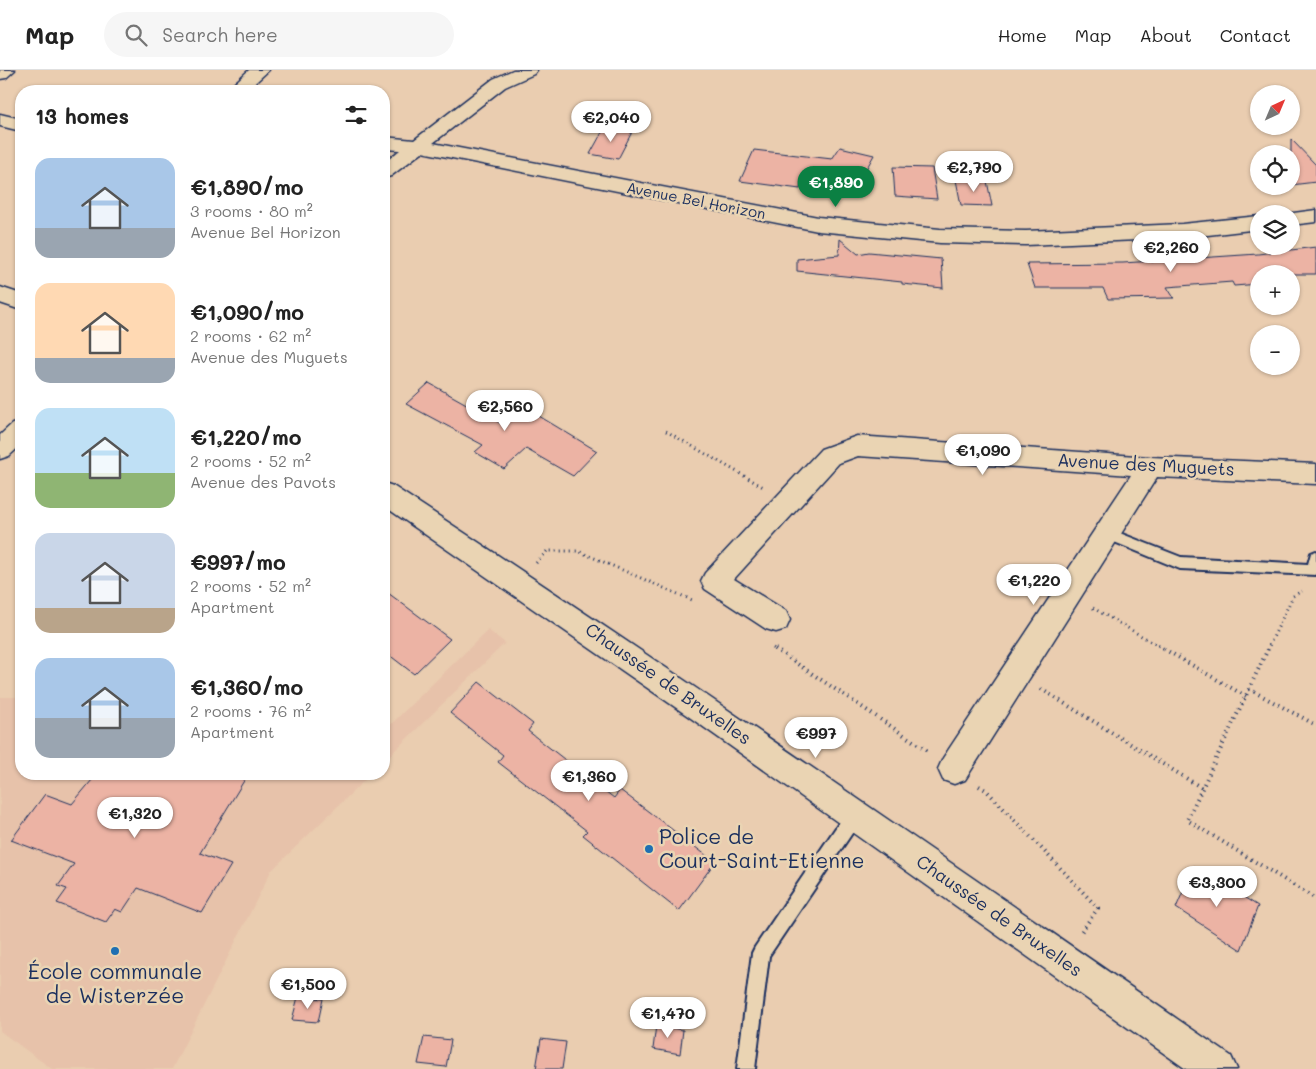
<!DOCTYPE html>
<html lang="en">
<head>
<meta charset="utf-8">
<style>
	:root { --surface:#fff; --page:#f6f6f6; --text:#222; --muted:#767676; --line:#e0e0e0; --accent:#0b8043 }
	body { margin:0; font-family:Mali,sans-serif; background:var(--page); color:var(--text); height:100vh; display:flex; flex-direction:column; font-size:19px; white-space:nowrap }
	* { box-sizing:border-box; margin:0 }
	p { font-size:16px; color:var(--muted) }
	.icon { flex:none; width:28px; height:28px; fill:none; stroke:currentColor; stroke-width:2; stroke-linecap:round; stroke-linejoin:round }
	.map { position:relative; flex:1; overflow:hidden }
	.panel { position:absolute; left:15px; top:15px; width:375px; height:695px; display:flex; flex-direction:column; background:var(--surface); border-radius:20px; box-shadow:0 1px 4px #0004 }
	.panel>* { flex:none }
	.needle { width:32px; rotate:44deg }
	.buttons { position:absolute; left:1250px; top:15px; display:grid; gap:10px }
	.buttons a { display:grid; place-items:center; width:50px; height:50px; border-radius:50%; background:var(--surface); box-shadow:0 1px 4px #0004; font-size:25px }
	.price { position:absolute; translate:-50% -42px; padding:0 11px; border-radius:18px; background:#fff; color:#222; font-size:16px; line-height:32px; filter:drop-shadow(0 1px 2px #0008) }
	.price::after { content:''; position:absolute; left:50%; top:30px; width:15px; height:11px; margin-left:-8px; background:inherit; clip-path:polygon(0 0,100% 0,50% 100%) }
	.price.selected { background:var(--accent); color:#fff }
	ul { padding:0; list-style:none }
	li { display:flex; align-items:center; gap:15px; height:125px; padding:0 20px }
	li span { display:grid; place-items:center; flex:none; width:140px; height:100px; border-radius:15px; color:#555 }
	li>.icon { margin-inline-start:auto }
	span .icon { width:60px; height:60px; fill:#fffc; stroke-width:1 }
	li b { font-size:21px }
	h2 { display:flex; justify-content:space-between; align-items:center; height:60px; padding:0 20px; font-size:21px }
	header { display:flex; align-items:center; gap:30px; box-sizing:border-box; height:70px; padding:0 25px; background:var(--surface); border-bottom:1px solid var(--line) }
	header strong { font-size:24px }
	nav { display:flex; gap:28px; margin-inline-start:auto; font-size:18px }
	.search { width:350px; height:45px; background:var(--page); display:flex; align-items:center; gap:12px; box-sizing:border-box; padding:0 18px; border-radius:28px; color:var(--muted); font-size:19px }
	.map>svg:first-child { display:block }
	.built { fill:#e7c2aa }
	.building { fill:#ecb3a4; stroke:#1b2f5e }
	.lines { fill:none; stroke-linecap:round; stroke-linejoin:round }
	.lane-casing { stroke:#1b2f5e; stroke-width:4 }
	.street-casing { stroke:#1b2f5e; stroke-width:3 }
	.secondary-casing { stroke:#1b2f5e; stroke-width:3 }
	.path-far1 { stroke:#1b2f5e; stroke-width:3; stroke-dasharray:1 4; stroke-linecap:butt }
	.path { stroke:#1b2f5e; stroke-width:4; stroke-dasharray:1 4.5; stroke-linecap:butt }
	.lane { fill:#ead4b3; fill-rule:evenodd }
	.street { fill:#ead4b3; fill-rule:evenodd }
	.secondary { fill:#ead4b3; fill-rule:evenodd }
	.poi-dot { fill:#1f6fb2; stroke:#ead4b3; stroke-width:2 }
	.labels { text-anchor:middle; stroke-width:5; stroke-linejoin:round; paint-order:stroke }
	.far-street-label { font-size:15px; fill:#1b2f5e; stroke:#ead4b3 }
	.street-label { font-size:18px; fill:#1b2f5e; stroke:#ead4b3 }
	.near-poi-label { font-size:21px; fill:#1b2f5e; stroke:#ead4b3; text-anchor:start }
</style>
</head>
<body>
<header>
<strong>Map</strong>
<div class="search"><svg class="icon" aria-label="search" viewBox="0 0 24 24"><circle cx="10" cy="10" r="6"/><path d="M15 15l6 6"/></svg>Search here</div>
<nav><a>Home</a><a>Map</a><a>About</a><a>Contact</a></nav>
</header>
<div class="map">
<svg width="1316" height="999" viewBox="0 0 1316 999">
	<rect width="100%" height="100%" fill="#eacdb0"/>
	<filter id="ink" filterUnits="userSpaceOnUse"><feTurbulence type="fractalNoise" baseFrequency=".02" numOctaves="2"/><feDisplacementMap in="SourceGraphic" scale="10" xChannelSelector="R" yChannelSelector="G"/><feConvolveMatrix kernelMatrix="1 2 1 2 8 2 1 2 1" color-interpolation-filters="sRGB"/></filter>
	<g filter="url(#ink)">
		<path class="built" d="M488,560L505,573L384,691V661Z
			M0,627H21V704H371L271,801L172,999H52L0,961Z"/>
		<path class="building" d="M605,57L632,62L618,89L590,84Z
			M1291,69L1316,95V112L1291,115Z
			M840,77L874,85L854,121L802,108L800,119L740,111L754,80L832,89Z
			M893,97L932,98L937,129L895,126Z
			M956,110L987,111L992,136L961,135Z
			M840,169L858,184L869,182L941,189L943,218L902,214V212L797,201V189L839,185Z
			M1316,177V204H1259V214L1234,216L1232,212L1167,217L1174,228L1108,229L1103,218H1035L1027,194L1123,193L1258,184Z
			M429,313L504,355L524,337L597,381L573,406L526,379L504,399L475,382L483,375L406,334Z
			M384,520L450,569L414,604L384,581Z
			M479,612L533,654L528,661L614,728L620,720L715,792L679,841L583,765L587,761L498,692L503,685L450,643Z
			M97,704H245L242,709H245L200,783L231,795L202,843L138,818L122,842L115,839L106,852L57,833L67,819L58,816L74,794L11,770L45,724L72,734Z
			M1194,796L1258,836L1241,880L1176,838Z
			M298,927L323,929L318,952L292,950Z
			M656,955L683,960L680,984L653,979Z
			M424,967L451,970L446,997L418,994Z
			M541,969L566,972L562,999H536Z"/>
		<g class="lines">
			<defs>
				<path id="lane" d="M1107,458L1181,487L1308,494L1311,483L1316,481V505L1180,499L1102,467L1100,463L1102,459Z
					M855,736L861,738L863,744L861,750L769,886L755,999H737L752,883L755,877L849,738Z"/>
				<path id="street" d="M0,0H15L6,8L0,9Z
					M249,0H269L246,21H226Z
					M513,0H537L534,4L505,17L433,73L818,147L940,159L1026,161L1182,154L1259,146V159L1182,168L1026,175L940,173L818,161L422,82L391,106L384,108V93L400,80L384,79V67L414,70L493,9Z
					M0,44L21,49V61L0,56Z
					M1316,140V152L1291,155V144H1286Z
					M21,352V375L9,386L0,389V365L12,354Z
					M857,366L1150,387L1316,394V414L1157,407L965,710L954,714L943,710L938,699L943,688L1131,405L858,386L839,393L734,509L786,541L790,550L786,559L776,562L766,559L705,519L701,511L705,503L821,379Z"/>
				<path id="secondary" d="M0,217L21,224V240L0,233Z
					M384,413L393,416C676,601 953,795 1231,986L1237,999H1186L688,646L384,436Z"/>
			</defs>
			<use href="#lane" class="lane-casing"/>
			<use href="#street" class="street-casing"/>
			<use href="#secondary" class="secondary-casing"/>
			<path class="path-far1" d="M666,361L765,418
				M536,493L547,481H578L692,530
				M1093,538L1166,580
				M773,578L776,580
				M1267,580L1293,526L1302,521"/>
			<path class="path" d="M775,579L928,681
				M1164,579L1247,627
				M1268,579L1187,750L1316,829
				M1041,619L1202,718
				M1249,619L1316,655
				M979,716L986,720L1098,838L1081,862"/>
			<use href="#lane" class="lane"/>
			<use href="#street" class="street"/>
			<use href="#secondary" class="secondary"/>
		</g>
	</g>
	<g class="poi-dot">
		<circle cx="649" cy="779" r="5"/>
		<circle cx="115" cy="881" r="5"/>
	</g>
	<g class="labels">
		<g class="far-street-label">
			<text transform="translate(696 131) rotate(11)" y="5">Avenue Bel Horizon</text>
		</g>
		<g class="street-label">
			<text transform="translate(1146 395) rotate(3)" y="6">Avenue des Muguets</text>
			<text transform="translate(668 614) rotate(35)" y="6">Chaussée de Bruxelles</text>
			<text transform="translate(999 846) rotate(35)" y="6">Chaussée de Bruxelles</text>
		</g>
		<g class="near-poi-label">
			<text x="659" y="774">Police de<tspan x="659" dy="24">Court-Saint-Etienne</tspan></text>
			<text x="115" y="909" text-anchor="middle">École communale<tspan x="115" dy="24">de Wisterzée</tspan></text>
		</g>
	</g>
</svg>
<div class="buttons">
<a><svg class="needle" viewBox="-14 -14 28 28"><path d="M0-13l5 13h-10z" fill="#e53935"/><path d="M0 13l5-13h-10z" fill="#767676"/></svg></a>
<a><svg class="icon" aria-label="locate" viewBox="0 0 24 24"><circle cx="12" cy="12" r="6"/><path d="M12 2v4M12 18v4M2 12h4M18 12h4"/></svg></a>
<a><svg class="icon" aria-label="layers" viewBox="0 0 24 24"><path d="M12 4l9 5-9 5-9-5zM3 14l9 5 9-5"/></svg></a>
<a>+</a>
<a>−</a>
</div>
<b class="price" style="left:611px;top:73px">€2,040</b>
<b class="price" style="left:974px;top:123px">€2,790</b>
<b class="price selected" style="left:836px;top:138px">€1,890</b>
<b class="price" style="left:1171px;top:203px">€2,260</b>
<b class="price" style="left:505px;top:362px">€2,560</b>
<b class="price" style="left:983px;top:406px">€1,090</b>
<b class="price" style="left:1034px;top:536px">€1,220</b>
<b class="price" style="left:816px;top:689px">€997</b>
<b class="price" style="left:589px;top:732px">€1,360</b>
<b class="price" style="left:135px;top:769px">€1,320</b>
<b class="price" style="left:1217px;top:838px">€3,300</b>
<b class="price" style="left:308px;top:940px">€1,500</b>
<b class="price" style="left:668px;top:969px">€1,470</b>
<section class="panel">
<h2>13 homes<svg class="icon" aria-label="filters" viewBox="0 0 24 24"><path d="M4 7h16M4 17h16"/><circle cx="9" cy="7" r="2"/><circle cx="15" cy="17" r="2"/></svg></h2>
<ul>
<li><span style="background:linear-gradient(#a9c7e8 70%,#9aa5b1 0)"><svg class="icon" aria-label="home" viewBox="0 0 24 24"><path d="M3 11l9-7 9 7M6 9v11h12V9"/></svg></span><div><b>€1,890/mo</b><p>3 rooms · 80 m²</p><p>Avenue Bel Horizon</p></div></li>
<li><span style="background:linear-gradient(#ffd9b3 75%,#9aa5b1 0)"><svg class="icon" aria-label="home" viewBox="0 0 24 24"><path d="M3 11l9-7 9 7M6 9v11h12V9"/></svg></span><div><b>€1,090/mo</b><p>2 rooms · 62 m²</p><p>Avenue des Muguets</p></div></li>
<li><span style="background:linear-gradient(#bfe0f5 65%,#8fb573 0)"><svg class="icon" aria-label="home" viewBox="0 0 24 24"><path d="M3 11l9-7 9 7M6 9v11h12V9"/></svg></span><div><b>€1,220/mo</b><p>2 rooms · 52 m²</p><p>Avenue des Pavots</p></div></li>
<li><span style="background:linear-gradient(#c9d6e8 75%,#b9a48a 0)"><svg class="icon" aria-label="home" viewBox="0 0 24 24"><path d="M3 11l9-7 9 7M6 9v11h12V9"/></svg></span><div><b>€997/mo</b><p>2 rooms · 52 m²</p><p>Apartment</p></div></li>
<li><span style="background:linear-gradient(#a9c7e8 60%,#9aa5b1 0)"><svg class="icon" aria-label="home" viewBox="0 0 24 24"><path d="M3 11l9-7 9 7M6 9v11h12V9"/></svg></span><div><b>€1,360/mo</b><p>2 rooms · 76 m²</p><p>Apartment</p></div></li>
</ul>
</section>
</div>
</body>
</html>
